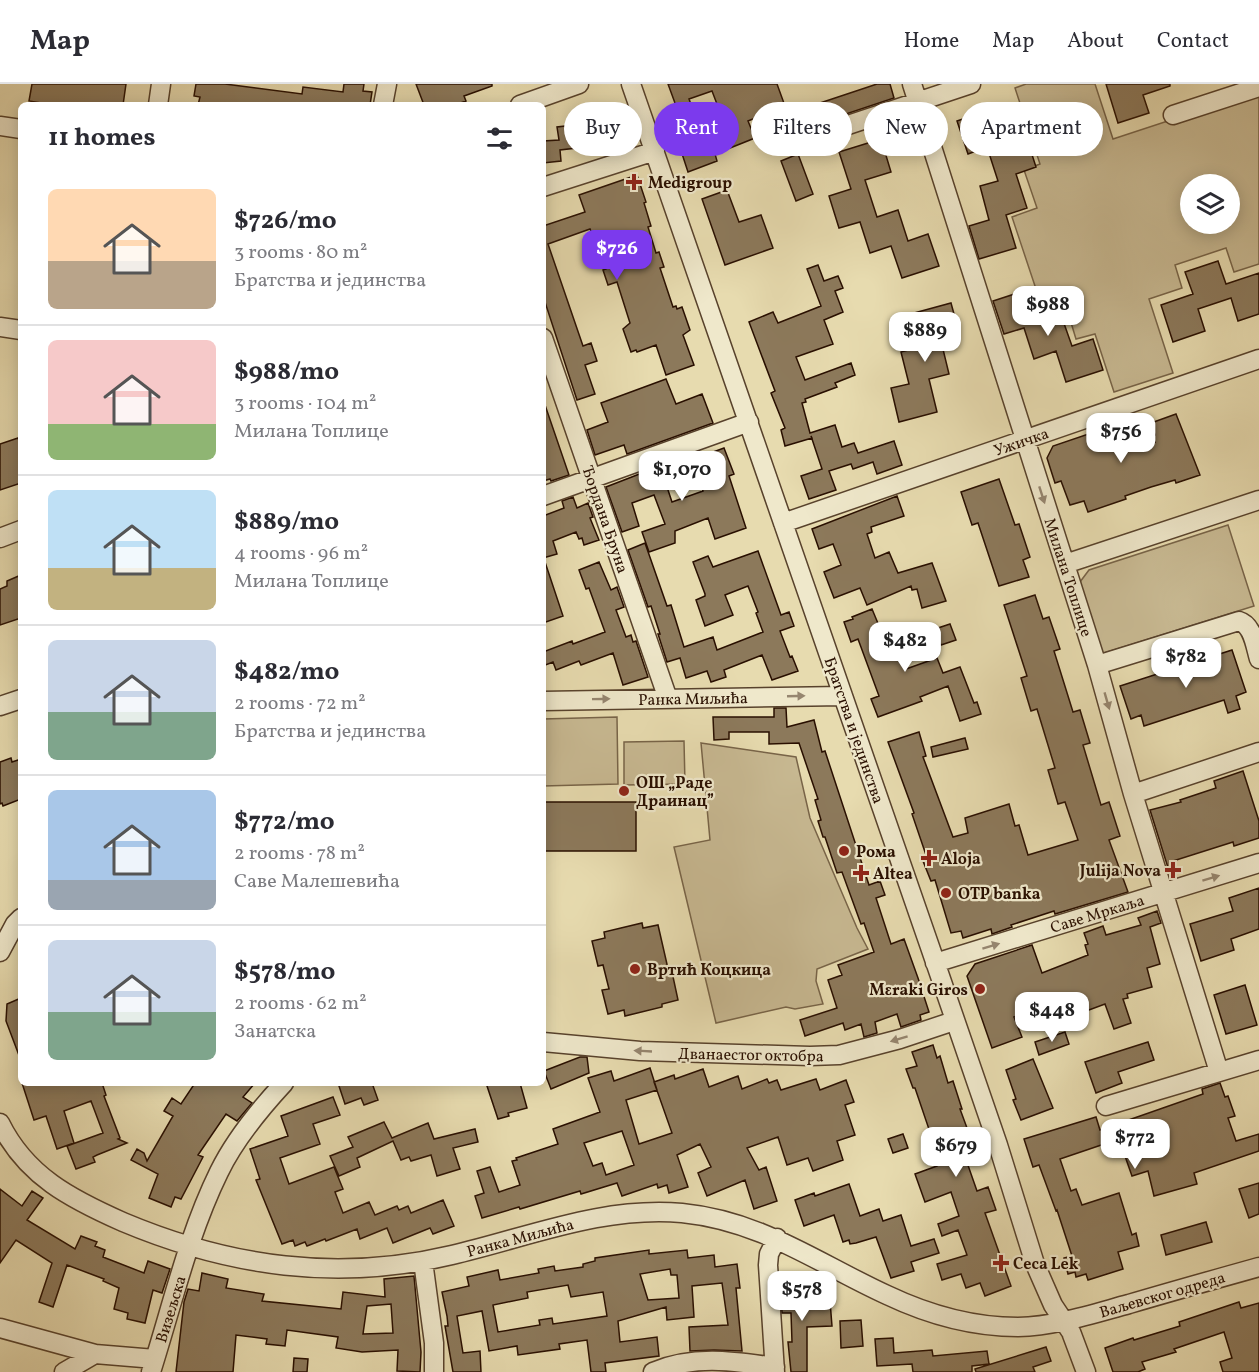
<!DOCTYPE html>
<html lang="en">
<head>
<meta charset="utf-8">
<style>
	:root { --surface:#fff; --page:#f7f7f7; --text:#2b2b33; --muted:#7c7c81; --line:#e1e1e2; --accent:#7c3aed }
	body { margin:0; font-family:Vollkorn,serif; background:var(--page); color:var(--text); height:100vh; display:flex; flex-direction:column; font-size:22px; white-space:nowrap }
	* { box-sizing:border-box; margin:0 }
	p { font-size:20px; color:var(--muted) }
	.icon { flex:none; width:33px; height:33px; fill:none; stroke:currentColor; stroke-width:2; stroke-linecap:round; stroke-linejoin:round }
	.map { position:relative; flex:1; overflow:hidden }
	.side { position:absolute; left:18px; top:18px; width:528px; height:984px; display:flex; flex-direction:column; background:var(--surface); border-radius:9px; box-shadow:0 3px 15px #0003 }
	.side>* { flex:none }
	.banner { position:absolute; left:564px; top:18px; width:570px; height:54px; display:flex; gap:12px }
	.buttons { position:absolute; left:1180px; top:90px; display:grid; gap:12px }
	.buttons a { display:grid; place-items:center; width:60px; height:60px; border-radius:50%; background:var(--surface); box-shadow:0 3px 15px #0003; font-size:30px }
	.price { position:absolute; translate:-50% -51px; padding:0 14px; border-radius:12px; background:#fff; color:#222; font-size:20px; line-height:39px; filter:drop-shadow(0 2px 3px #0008) }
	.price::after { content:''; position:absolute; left:50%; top:36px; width:18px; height:14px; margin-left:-9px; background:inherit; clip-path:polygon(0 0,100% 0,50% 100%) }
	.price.selected { background:var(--accent); color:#fff }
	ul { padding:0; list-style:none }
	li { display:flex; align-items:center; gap:18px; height:150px; padding:0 30px }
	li+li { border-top:2px solid var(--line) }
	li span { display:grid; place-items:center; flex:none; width:168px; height:120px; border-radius:9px; color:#555 }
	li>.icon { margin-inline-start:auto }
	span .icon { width:72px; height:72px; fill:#fffc; stroke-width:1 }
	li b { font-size:26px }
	h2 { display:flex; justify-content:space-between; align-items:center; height:72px; padding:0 30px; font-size:26px }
	.pill { padding:0 21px; border-radius:27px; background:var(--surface); box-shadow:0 3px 15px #0003; font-size:21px; line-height:54px }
	.pill.selected { background:var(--accent); color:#fff }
	header { display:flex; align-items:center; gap:36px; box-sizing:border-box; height:84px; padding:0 30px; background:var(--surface); border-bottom:2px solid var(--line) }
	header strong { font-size:28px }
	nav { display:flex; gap:33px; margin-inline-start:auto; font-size:21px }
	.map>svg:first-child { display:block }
	.green { fill:#c7b891; stroke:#786448; stroke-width:1.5; fill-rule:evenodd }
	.building { fill:#8c795b; stroke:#290f00; stroke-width:1.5; fill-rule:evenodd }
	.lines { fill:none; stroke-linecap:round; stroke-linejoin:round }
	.minor-casing { stroke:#58422c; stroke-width:21 }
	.minor { stroke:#efe8cb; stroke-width:18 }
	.oneway { fill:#968670 }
	.poi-dot { fill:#8f2418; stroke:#efe8cb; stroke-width:2 }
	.labels { text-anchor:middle; stroke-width:4.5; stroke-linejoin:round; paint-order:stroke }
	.poi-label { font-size:16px; font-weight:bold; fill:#290f00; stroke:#efe8cb; text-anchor:start }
	.street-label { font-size:16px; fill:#290f00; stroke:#efe8cb }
</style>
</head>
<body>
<header>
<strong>Map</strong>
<nav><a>Home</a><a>Map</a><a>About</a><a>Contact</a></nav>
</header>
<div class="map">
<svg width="1259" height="1288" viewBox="0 0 1259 1288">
	<rect width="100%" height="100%" fill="#e7dbaf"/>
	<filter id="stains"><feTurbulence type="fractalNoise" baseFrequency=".00333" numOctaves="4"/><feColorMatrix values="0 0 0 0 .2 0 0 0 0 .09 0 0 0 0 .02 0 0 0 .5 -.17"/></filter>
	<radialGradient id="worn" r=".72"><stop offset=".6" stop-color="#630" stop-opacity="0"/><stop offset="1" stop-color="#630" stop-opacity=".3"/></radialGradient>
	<path class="green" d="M1026,0H1095L1113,55L1259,7V180L1234,188L1226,164L1175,181L1182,204L1149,215L1173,289L1114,308L1095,250L1076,255L1066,222L1044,229L1012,133L1037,124L1024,86L1040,80L1015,4ZM1191,100H1230V140H1191Z
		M1228,441L1254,522L1101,570L1080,498L1089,486Z
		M617,633L618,700L543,702V635Z
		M684,657L685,700L624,701V658Z
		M701,659L796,673L810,734L857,844L868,865L817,885L816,897L823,920L795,925L786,923L716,939L674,763L710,756Z"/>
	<path class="building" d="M32,0H126L123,21H53L29,17Z
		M196,0H225L302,10L303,3L343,8L344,0H364L363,7L372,8L370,21H198L200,13L194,12Z
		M416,0H492V2L464,12L466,17L455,21H424Z
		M668,0H777L785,22L748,37L755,54L715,70L717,77L688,88L670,33L679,30ZM712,7L728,49L705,58L689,15Z
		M877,0H890L894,14L813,41L805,24Z
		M1106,0H1170V2L1143,11L1149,29L1118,39Z
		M995,24L1007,58L1026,52L1036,83L1016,90L1027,124L1006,131L1016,164L979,175L969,142L989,136L980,102L998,97L987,63L968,70L957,37Z
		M609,37L612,60L560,66L561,77L543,79V57L559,56L557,43Z
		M881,55L891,88L865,96L877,133L898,126L908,157L928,150L939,182L902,194L891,162L870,169L860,138L839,144L829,112L851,105L839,68Z
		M798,70L813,110L796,117L781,77Z
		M637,91L646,118L644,119L651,142L648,143L656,169L659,168L664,183L660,184L673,223L676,222L677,225L682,223L690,246L683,251L694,281L666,291L656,261L637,268L636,266L631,268L623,245L630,239L617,198L608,201L603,186L606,185L602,172L590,145L548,160L583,262L591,259L597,277L585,281L595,310L577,316L543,212V142L585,128L579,111Z
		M727,106L739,138L761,131L773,164L725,181L702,115Z
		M1218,177L1226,200L1259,189V230L1238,237L1231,214L1198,225L1205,247L1173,258L1161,221L1193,210L1185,188Z
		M818,181L824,197L838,192L843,204L835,207L843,228L824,236L833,260L796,273L805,296L851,279L855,291L835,299L837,303L805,315L806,318L802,319L810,349L835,341L842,363L854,359L858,369L894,357L902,381L877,390L873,378L853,385L851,380L829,387L836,406L809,415L801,392L822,385L811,352L812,354L785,362L781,346L785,344L771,309L775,307L749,238L773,228L778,239L821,222L807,185Z
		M1027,206L1038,239L1061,231L1072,262L1093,255L1103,286L1066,298L1056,267L1034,275L1024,244L1004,250L993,217Z
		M951,219L960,252L941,257L949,290L929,295L937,328L899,338L891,304L909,300L901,268L923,262L914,229Z
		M666,295L676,320L702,310L713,339L627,370L624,361L595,371L587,346L608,338L601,319Z
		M543,321H545L569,391L551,397L550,395L543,397Z
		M1176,330L1200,391L1176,399L1175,396L1151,403L1125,412L1126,415L1088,428L1084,417L1070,421L1061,397L1055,399L1047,374L1053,362L1112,342L1113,347L1122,345L1129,367L1155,358L1151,352L1155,351L1151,339Z
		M18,354L21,362V399L0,406V360Z
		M724,364L734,390L729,392L746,444L715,455L708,434L675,447V459L649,468L642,448L665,440L654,411L632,419L639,442L622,448L606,403L660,382L672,418L703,407L695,384L700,383L697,374Z
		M999,395L1015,441L1019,440L1030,473L1023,476L1029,493L999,502L978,439L972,441L961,408Z
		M897,412L904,432L871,443L872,448L867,450L875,474L889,468L898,489L932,479L946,517L922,524L917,505L912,506L911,502L867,521L860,504L834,514L824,488L841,481L833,460L819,465L812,445Z
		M573,413L577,424L588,419L593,433L590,434L599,456L584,461L582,454L579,455L576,448L553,457L557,470L543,474V432L564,424L562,417Z
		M645,459L667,522L671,521L684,563L713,553L717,566L763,548L756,529L758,528L748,502L725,511L733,531L705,542L696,516L705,512V510L693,478L708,472L713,483L758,467L781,531L789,528L794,542L780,547L790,573L792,572L798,587L772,596L762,571L724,586L726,593L711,598L707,587L686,594L680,574L667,578L658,550H660L651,522L648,523L628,466Z
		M543,478H545L563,532L543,539Z
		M599,478L611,506L617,503L624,523L616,526L626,553L631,551L633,558L636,557L648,593L623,601L613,569L581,581L579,577L556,586L553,578L543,582V568L572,557L573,560L605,548L589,504L586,505L579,486Z
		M21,491V534L0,541V505L7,502V497Z
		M1035,511L1043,535L1049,533L1060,565L1054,567L1073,628L1080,626L1090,659L1083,661L1101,721L1109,718L1120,752L1109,756L1128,808L1055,830L1054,827L1011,841L1012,843L992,850L991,845L963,854L961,847L951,849L935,796L931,797L921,772L926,771L912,730L914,729L888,658L919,648L926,672L923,673L953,753L968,749L965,734L1009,720L1015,742L1019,741L1028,771L1078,756L1065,718L1058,720L1048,686L1055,684L1037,625L1031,627L1021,594L1027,592L1004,521Z
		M872,525L887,561L896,558L906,585L937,574L943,589L960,583L974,619L977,618L981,630L960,637L948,602L920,613L922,617L878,633L871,615L879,612L858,555L851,558L844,538L853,535L852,533Z
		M950,540L956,556L941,561L935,545Z
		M1232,566L1246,608L1236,612L1240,625L1228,629L1224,616L1144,642L1141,631L1131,635L1120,602Z
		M774,624H786L787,643L814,636L822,668L825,667L869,801L880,797L885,811L876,814L891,860L904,855L918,894L929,928L920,931L921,936L901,943L897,930L875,938L877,949L864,953L861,940L845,946L843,939L805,952L800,936L837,924L828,896L842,891L838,881L874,868L864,839L861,840L842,788L837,789L825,753H823L818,737L821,736L815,716L818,715L799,659L769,660V648H729V655L714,656L713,633H774Z
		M965,654L968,665L933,673L931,663Z
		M11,674L12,678L21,675V715L3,722L2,719L0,720V678Z
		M1243,687L1259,737V754L1234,762L1233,758L1173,777L1176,788L1170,790L1150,726L1181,718L1180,716L1216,704L1214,697Z
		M543,718H636V767H543Z
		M1259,804V845L1231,855L1234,866L1201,877L1190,840L1233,827L1229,814Z
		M1157,827L1161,839L1150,843L1160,880L1147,884L1152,903L1127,910L1128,914L1123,915L1131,939L1114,945L1105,920L1054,939L1048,921L1014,933L1022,953L992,964L967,892L975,880L1032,861L1042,889L1088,871L1085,861L1088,860L1084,849L1103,842L1106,851L1141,841L1138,834Z
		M642,839L643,844L658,841L669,889L672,888L678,916L662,920V923L625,932L624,926L608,930L602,906L609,905L603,881L598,882L592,857L605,854L604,848Z
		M1245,901L1257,941L1226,950L1214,911Z
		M21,914V974H20L6,937L7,920Z
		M1065,948L1069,960L1039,971L1035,958Z
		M1148,958L1154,976L1118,988L1122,999L1096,1009L1085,978Z
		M933,961L937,974L940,972L948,999L953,997L962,1025H960L974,1063L963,1067L977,1107L988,1103L996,1126L985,1129L1011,1202L985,1212L980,1199L966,1204L961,1190L942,1196L937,1180L967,1171L958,1146L942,1152L938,1140L959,1132L951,1108L925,1118L915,1090L937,1082L928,1059L933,1057L915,1004H913L906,985L917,982L912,968Z
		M580,973H587L589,989L551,1005L544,987Z
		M1033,975L1053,1024L1021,1036L1013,1016L1016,1015L1006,986Z
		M650,984L657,1006L626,1016L639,1060L672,1049L654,998L674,991L675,995L703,985L709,1003L738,992L742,1005L767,995L769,999L777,996L781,1006L816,995L820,1006L846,996L854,1018L845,1021L855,1051L837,1057L843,1076L813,1087L808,1074L787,1081L778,1053L747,1064L759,1086L766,1083L777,1117L754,1125L745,1096L707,1112L698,1089L711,1083L700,1060L677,1071L688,1103L669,1109L667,1101L658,1104L657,1100L622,1112L617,1099L581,1110L580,1107L520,1125L519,1123L482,1134L475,1112L484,1109L477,1087L490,1083L499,1108L520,1101L512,1077L517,1076L516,1074L558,1060L553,1045L600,1028L588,994L611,987L614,997ZM622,1047L634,1081L606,1091L602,1079L593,1082L584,1059Z
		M22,999H102L106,1011L104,1012L120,1054L118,1055L127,1059L97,1071L93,1073L95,1078L76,1085L67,1062L103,1049L91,1017L64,1027L74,1059L57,1065L46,1032L34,1036Z
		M195,999H255L243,1013L252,1019L237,1037L226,1030L198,1071L203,1073L181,1115L175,1113L171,1123L149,1114L158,1090L131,1076L137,1065L144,1069L147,1077L173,1032L164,1027L172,1014L181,1020Z
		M338,999H372L378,1016L364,1021L361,1014L345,1020Z
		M486,999H520L527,1024L508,1029L509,1032L498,1035Z
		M1220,999L1225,1013L1228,1012L1235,1032L1228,1034L1236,1057L1259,1050V1067L1194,1089L1197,1100L1154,1112L1148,1087L1132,1092L1119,1055L1060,1075L1071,1107L1076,1105L1082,1121L1119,1109L1132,1151L1136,1149L1139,1162L1118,1168L1123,1185L1088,1196L1086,1190L1076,1193L1075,1188L1068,1190L1064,1174L1072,1172L1057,1126L1056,1127L1039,1081L1033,1083L1024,1055L1096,1033L1100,1046L1203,1010L1202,1005Z
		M333,1013L340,1031L313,1040L320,1060L280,1074L289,1100L334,1083L343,1105L335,1108L343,1129L369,1118L375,1131L397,1122L399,1126L408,1122L411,1129L443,1116L454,1142L433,1150L430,1144L393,1159L387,1144L360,1155L357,1145L326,1157L325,1155L307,1162L305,1158L295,1162L293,1156L282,1160L256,1096L260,1095L250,1065L288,1052L281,1032Z
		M384,1038L392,1054L428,1039L434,1055L475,1045L478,1058L453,1064L460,1085L437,1092L431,1071L411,1077L409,1073L401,1076L393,1057L357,1074L360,1083L339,1092L330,1072L353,1063L348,1053Z
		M903,1050L908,1064L893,1069L888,1055Z
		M1259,1099V1130L1249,1134L1239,1105Z
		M849,1100L860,1132L879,1125L883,1137L901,1131L911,1162L934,1155L939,1169L911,1178L914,1187L891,1194L876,1153L856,1159L850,1160L849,1156L843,1158L834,1131L804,1142L795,1116L814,1109L815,1112Z
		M0,1105L22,1122L32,1107L43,1114L27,1136L75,1165L81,1152L97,1158L95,1162L105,1166L103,1173L144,1189L148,1177L170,1185L162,1209L153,1206L145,1239L127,1235L128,1229L114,1225L119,1204L103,1197L104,1195L67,1181L53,1223L39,1218L52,1179L16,1156L0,1179Z
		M1206,1138L1212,1158L1166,1171L1161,1151Z
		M649,1166V1170L687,1166L688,1174L714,1171L715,1183L737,1180L740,1204H736L742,1267L714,1266L690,1267L689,1243L728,1241L722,1199L692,1202L694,1233L667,1236L666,1223L618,1237L620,1258L657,1253L659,1272L605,1279L606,1288H591L587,1256L559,1260L560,1265L518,1271L517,1262L489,1267L482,1227L457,1232L463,1269L480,1267L481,1288H453L445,1242H448L447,1232L442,1208L469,1202L467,1193L498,1186L500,1196L539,1189L538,1185L554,1182L555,1187L583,1183V1180L595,1177V1174ZM670,1185L671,1191H677L679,1214L648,1216L640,1190ZM568,1201L571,1213L603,1208L607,1232L553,1240L552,1234L539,1236L540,1241L498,1248L493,1221L528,1214L527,1208Z
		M202,1189L228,1195L226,1204L264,1210L262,1217L341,1225L343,1208L385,1213L384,1195L414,1192L421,1268L420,1288L397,1287L398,1266L362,1268L336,1264L338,1253L287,1246L285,1262L266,1260L267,1255L236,1251L233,1288H176L184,1218L188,1205L199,1207ZM391,1220L393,1249L363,1250L367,1222Z
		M780,1198H801L802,1219L830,1217L832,1242L807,1243V1288H791L788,1258H792L791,1229H782Z
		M1239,1218L1241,1224L1259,1219V1288H1223L1220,1278L1232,1274L1224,1248L1174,1265L1176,1268L1142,1278L1145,1285L1138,1288H1113L1105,1264L1133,1254L1134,1256L1180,1242L1179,1238Z
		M861,1236L863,1262L841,1264L840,1237Z
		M893,1254L894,1269L932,1266L933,1272L987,1267L989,1280L972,1282V1288H913L912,1280L877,1282L875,1255Z
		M1046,1263L1051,1277L1033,1283L1035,1288H976L975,1285Z
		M294,1274L308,1275L307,1288H293Z"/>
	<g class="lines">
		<defs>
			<path id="minor" d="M631,0L930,863L998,1061L1035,1180L1053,1221L1071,1248L1086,1288
				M912,0L1097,581L1133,710L1219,988
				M158,21L161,0
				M383,21L387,0
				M520,21L579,0
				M797,31L806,55L971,0
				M1173,31L1259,3
				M0,42L21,45
				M543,103L655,67
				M0,243L21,246
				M543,254L668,615
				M543,412L749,338
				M783,439L1259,275
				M0,454L21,446
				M1065,480L1259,416
				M1097,581L1239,537C1253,541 1255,562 1259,575
				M543,617L843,612
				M0,622L21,615
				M1133,710L1259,668
				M0,868L15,840L21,834
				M935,879L1259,779
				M543,958L640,967L810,972L839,971L900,955L954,937
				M1106,1022L1259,976
				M0,1039C26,1092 71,1115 123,1138C230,1183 338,1198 452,1171C529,1153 602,1122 682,1129C762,1137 817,1179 887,1211C927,1230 973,1243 1018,1243C1056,1242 1092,1230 1129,1220C1173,1207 1216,1195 1259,1183
				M423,1177L434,1259V1288
				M0,1244L95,1270
				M64,1288L95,1270L155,1275
				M151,1288C172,1222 188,1151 219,1088C235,1055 259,1026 284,999
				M653,1288C693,1271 733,1277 775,1283
				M775,1288L768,1181L769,1170L777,1154"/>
		</defs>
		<use href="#minor" class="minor-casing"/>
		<use href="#minor" class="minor"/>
	</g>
	<defs><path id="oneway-solid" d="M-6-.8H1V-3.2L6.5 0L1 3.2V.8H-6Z" transform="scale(1.5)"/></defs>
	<g class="oneway">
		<use href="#oneway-solid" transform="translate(1042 411) rotate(72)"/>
		<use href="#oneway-solid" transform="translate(796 612) rotate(-2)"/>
		<use href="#oneway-solid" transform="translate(601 615) rotate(-1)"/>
		<use href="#oneway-solid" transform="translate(1107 617) rotate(74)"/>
		<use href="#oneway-solid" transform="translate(1211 794) rotate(-17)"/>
		<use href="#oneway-solid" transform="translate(991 862) rotate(-17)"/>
		<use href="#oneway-solid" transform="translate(899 955) rotate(163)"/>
		<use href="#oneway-solid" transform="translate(643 967) rotate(-177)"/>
	</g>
	<g class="poi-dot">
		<path d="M631 89h6v6h6v6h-6v6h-6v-6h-6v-6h6z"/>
		<circle cx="624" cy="707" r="6"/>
		<circle cx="844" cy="767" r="6"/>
		<path d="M926 765h6v6h6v6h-6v6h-6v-6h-6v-6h6z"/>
		<path d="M1170 777h6v6h6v6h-6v6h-6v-6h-6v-6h6z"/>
		<path d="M858 780h6v6h6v6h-6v6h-6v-6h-6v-6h6z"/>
		<circle cx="946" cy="809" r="6"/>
		<circle cx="635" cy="885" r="6"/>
		<circle cx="980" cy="905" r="6"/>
		<path d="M998 1170h6v6h6v6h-6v6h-6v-6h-6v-6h6z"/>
	</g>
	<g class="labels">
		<g class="poi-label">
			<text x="648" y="104">Medigroup</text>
			<text x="636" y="704">ОШ „Раде<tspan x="636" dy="18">Драинац”</tspan></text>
			<text x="856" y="773">Рома</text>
			<text x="941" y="780">Aloja</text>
			<text x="1161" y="792" text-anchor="end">Julija Nova</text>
			<text x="873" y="795">Altea</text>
			<text x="958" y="815">OTP banka</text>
			<text x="647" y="891">Вртић Коцкица</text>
			<text x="968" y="911" text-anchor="end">Mεraki Giros</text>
			<text x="1013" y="1185">Ceca Lek</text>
		</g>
		<g class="street-label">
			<text transform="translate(1021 357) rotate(-19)" y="6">Ужичка</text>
			<text transform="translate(606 435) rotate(71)" y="6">Ђордана Бруна</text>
			<text transform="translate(1069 493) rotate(72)" y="6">Милана Топлице</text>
			<text transform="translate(693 614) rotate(-1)" y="6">Ранка Миљића</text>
			<text transform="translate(855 646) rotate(71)" y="6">Братства и јединства</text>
			<text transform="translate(1097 829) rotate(-17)" y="6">Саве Мркаља</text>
			<text transform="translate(751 970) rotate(1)" y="6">Дванаестог октобра</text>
			<text transform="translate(520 1153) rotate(-15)" y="6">Ранка Миљића</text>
			<text transform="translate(1162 1210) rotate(-16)" y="6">Ваљевског одреда</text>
			<text transform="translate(170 1225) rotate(-73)" y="6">Визељска</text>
		</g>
	</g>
	<rect width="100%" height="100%" filter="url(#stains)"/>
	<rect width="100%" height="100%" fill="url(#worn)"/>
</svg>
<div class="buttons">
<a><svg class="icon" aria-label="layers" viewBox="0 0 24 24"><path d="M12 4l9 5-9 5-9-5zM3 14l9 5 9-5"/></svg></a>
</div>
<b class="price selected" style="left:617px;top:197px">$726</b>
<b class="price" style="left:1048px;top:253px">$988</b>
<b class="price" style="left:925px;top:279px">$889</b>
<b class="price" style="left:1121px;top:380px">$756</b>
<b class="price" style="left:682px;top:418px">$1,070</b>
<b class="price" style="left:905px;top:589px">$482</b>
<b class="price" style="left:1186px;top:605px">$782</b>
<b class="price" style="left:1052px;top:959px">$448</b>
<b class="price" style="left:1135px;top:1086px">$772</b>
<b class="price" style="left:956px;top:1094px">$679</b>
<b class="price" style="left:802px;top:1238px">$578</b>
<div class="banner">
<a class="pill">Buy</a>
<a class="pill selected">Rent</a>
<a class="pill">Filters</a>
<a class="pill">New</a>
<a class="pill">Apartment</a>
</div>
<section class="side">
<h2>11 homes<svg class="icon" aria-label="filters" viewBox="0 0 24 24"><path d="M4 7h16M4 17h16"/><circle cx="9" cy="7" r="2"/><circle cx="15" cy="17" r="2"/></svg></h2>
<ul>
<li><span style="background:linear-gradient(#ffd9b3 60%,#b9a48a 0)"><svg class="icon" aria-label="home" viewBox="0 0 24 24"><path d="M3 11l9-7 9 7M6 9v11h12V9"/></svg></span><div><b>$726/mo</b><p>3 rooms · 80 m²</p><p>Братства и јединства</p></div></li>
<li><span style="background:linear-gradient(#f6c9c9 70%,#8fb573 0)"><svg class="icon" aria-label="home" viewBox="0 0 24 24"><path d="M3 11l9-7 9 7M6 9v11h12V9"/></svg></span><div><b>$988/mo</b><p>3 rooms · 104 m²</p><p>Милана Топлице</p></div></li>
<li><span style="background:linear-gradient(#bfe0f5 65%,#c2b280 0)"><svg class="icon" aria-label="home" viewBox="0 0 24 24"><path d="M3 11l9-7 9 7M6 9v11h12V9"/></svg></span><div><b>$889/mo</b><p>4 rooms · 96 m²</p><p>Милана Топлице</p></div></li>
<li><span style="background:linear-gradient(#c9d6e8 60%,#7fa58c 0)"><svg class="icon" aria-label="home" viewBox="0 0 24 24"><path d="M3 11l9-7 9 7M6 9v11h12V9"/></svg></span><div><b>$482/mo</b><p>2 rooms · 72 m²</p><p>Братства и јединства</p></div></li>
<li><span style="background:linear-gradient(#a9c7e8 75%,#9aa5b1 0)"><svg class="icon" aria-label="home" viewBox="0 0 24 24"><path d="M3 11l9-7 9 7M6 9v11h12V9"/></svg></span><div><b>$772/mo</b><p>2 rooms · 78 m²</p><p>Саве Малешевића</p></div></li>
<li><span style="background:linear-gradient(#c9d6e8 60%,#7fa58c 0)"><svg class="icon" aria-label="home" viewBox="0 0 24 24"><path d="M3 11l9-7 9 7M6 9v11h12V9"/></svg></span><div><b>$578/mo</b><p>2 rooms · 62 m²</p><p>Занатска</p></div></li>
</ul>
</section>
</div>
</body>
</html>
